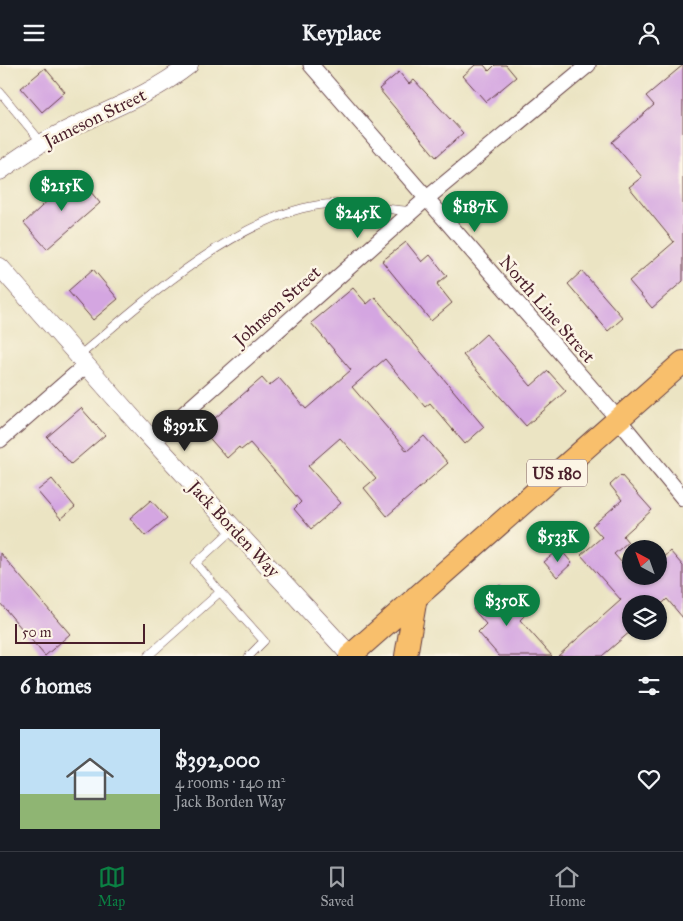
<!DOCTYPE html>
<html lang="en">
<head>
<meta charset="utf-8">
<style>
	:root { --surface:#171b24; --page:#20242c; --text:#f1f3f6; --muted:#9ea1a6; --line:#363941; --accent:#0b8043 }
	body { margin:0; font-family:"IM FELL Great Primer",serif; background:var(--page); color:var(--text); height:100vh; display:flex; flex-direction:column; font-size:19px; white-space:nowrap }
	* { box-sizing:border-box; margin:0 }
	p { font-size:16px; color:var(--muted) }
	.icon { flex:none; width:28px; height:28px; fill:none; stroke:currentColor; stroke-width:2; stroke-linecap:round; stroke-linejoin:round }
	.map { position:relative; height:591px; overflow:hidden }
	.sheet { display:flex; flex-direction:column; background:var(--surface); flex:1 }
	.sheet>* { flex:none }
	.needle { width:32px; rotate:319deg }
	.buttons { position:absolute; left:622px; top:475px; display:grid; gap:10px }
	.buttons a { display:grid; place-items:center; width:45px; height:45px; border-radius:50%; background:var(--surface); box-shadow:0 1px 4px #0004; font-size:25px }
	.scale { position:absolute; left:15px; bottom:12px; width:130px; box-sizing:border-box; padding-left:5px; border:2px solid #4a1f2b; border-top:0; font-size:14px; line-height:18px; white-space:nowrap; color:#4a1f2b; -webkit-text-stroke:4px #fcf5e5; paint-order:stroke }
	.price { position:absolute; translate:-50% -42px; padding:0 11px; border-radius:18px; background:var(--accent); color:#fff; font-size:16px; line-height:32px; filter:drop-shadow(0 1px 2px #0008) }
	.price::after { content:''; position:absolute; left:50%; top:30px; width:15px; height:11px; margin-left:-8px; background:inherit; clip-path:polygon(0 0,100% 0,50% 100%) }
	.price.on { background:#222; color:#fff }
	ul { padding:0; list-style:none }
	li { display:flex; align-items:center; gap:15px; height:125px; padding:0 20px }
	li span { display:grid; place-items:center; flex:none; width:140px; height:100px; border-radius:0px; color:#555 }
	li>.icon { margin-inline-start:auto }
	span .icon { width:60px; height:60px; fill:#fffc; stroke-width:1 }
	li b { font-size:21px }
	h2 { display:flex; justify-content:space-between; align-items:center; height:60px; padding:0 20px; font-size:21px }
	header { display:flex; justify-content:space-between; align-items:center; height:65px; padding:0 20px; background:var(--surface); font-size:22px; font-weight:700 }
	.menu { display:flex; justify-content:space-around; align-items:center; height:70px; border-top:1px solid var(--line); background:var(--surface); font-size:14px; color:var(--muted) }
	.menu a { display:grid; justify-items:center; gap:2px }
	.menu .on { color:var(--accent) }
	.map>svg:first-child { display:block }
	.building { fill:#d4a6e1 }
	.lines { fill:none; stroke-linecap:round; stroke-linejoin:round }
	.service-casing { stroke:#623d42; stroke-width:9 }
	.minor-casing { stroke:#623d42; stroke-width:17 }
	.tertiary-casing { stroke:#623d42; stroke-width:19 }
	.primary-casing { stroke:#623d42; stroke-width:24 }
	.service { stroke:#fff; stroke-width:8 }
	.minor { stroke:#fff; stroke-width:15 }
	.tertiary { stroke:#fff; stroke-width:18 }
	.primary { stroke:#f8bf6c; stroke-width:22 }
	.labels { text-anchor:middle; stroke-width:5; stroke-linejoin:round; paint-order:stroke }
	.shield { fill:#fcf5e5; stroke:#7f5f63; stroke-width:1 }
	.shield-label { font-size:16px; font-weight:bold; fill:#4a1f2b }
	.street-label { font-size:18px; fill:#4a1f2b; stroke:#fcf5e5 }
</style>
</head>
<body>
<header><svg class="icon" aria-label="menu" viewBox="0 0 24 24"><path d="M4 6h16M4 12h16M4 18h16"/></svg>Keyplace<svg class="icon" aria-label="person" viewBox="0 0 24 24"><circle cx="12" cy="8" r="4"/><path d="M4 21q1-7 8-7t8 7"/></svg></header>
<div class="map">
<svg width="683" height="591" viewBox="0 0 683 591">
	<rect width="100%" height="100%" fill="#fcf5e5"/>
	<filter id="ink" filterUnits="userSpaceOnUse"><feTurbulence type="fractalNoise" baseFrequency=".02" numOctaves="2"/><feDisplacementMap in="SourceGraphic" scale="10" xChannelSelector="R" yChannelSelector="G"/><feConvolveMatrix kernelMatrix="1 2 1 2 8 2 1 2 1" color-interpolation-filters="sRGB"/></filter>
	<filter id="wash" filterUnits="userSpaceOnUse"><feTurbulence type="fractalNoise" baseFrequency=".0096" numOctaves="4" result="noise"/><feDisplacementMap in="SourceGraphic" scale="20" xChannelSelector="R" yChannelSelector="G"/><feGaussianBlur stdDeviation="1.12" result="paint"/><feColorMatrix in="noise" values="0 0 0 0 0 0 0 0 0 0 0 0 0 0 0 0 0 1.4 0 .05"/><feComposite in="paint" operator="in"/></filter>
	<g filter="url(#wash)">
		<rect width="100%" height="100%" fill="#ebe4c3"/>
		<g id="blocks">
			<path class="building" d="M475,0H484L489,6L495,0H506L516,12L486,37L463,11Z
				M683,0V216L652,243L629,216L674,177L629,122L642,112L612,77L654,40L646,31Z
				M45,3L65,27L42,47L21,23Z
				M399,7L409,19L414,15L463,68L436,92L379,24Z
				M76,109L100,138L47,184L24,158Z
				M406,177L422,197L430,190L447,211L437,219L452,238L431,256L382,196Z
				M93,204L118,234L93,255L68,226Z
				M582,206L623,253L608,266L568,219Z
				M353,223L367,239L375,232L484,362L465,379L430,338L425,342L385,294L352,322L407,386L424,371L448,398L387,451L364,423L376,413L340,373L308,401L341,438L311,464L294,444L301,437L250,378L241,385L239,382L227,393L204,367L216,357L214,354L262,313L269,321L279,313L306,344L351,305L311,258Z
				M486,269L531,321L548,306L566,326L526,361L463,290Z
				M81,343L105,370L71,399L47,372Z
				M621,410L652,445L623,471L628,477L614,489L631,508V511H659V496L670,486L683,501V553L667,534L662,539H631V566L602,591H558L621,535L581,490L602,472L592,461L622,435L610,420Z
				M52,414L75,442L61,454L37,426Z
				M151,435L167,453L145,471L130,453Z
				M560,484L572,498L557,512L544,497Z
				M0,488L70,569L45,591L0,538Z
				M500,520L526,549L520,555L552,591H499L478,567L486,559L473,544Z"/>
		</g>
	</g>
	<g filter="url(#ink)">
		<use href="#blocks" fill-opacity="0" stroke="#623d42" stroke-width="1"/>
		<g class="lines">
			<defs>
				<path id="service" d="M0,27L42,78
					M79,291C141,238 237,152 319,140C349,136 381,145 411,146
					M220,527L264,576L249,591
					M148,591L220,527L196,498L233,464"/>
				<path id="minor" d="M311,0L618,354L683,433
					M0,375L86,300
					M153,376L426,134L588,0"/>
				<path id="tertiary" d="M0,106C14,96 28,86 42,78C91,50 145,35 189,0
					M0,202L145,367L350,590"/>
				<path id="primary" d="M350,591L683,297
					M406,591L416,532"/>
			</defs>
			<use href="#service" class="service-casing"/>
			<use href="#minor" class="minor-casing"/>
			<use href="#tertiary" class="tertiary-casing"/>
			<use href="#primary" class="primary-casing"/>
			<use href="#service" class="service"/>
			<use href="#minor" class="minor"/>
			<use href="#tertiary" class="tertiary"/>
			<use href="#primary" class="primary"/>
		</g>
	</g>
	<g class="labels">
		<rect class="shield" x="527" y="394.5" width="60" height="27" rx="4"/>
		<g class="shield-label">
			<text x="557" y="414">US 180</text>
		</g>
		<g class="street-label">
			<text transform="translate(95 53) rotate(-26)" y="6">Jameson Street</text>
			<text transform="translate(277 241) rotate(-42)" y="6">Johnson Street</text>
			<text transform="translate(547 244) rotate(49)" y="6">North Line Street</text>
			<text transform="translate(234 464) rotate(47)" y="6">Jack Borden Way</text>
		</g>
	</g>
</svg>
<div class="buttons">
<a><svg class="needle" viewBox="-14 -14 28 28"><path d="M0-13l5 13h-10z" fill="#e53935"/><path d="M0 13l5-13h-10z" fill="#9ea1a6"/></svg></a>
<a><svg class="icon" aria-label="layers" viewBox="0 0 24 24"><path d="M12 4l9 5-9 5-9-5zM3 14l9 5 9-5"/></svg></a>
</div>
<div class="scale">50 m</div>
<b class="price" style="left:62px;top:147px">$215K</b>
<b class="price" style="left:475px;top:168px">$187K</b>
<b class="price" style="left:358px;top:174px">$245K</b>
<b class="price on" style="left:185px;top:387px">$392K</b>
<b class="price" style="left:558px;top:498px">$533K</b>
<b class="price" style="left:507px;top:562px">$350K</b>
</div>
<section class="sheet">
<h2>6 homes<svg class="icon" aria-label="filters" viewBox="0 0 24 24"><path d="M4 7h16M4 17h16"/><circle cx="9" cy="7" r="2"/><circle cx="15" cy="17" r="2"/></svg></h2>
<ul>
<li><span style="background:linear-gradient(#bfe0f5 65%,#8fb573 0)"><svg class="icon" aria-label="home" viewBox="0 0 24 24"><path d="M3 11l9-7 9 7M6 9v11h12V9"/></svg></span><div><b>$392,000</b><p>4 rooms · 140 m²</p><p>Jack Borden Way</p></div><svg class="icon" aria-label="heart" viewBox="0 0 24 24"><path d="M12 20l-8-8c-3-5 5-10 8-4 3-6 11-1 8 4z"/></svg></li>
</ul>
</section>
<nav class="menu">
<a class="on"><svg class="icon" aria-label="map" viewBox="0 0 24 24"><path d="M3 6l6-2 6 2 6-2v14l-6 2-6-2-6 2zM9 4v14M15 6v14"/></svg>Map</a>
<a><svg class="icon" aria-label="saved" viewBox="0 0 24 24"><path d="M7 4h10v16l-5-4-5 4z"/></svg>Saved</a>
<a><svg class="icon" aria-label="home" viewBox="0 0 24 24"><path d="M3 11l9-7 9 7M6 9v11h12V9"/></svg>Home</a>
</nav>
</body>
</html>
